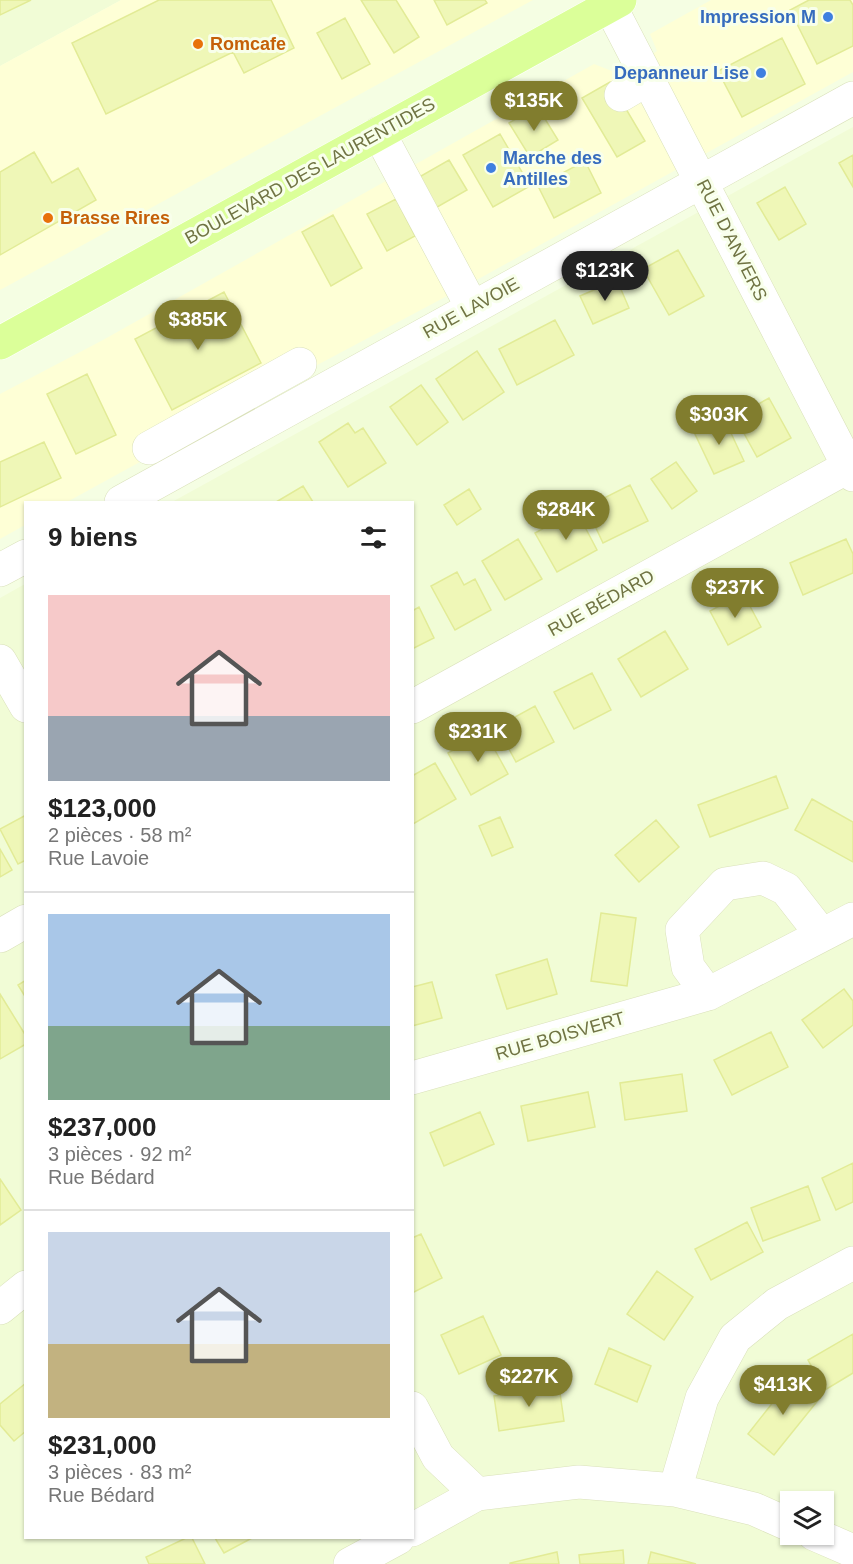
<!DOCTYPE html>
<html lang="fr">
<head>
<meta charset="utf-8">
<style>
	:root { --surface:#fff; --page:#f6f6f6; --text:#222; --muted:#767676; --line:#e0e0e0; --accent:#817d2e }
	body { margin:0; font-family:Helvetica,sans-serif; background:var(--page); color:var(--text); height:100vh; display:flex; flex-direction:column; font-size:22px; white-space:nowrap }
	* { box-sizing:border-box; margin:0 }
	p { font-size:20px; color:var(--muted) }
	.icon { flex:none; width:33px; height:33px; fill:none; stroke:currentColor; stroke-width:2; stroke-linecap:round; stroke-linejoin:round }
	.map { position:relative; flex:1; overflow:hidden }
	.sheet { position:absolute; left:24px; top:501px; width:390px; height:1038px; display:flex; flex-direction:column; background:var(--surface); border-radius:0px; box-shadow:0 2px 4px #0004 }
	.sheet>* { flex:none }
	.controls { position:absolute; left:780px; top:1491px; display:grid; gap:12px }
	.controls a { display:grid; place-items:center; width:54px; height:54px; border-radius:0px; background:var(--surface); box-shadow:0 2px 4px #0004; font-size:30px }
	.price { position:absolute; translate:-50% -51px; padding:0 14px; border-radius:21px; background:var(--accent); color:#fff; font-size:20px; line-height:39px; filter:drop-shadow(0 2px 3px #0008) }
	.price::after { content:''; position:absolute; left:50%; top:36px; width:18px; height:14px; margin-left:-9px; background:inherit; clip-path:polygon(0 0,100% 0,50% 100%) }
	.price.selected { background:#222; color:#fff }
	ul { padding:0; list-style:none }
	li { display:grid; align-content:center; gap:12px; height:318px; padding:0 24px }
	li+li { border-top:2px solid var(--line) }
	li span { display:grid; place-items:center; height:186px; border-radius:0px; color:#555 }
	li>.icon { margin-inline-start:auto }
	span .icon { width:108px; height:108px; fill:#fffc; stroke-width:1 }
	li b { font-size:26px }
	h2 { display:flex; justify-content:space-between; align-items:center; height:72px; padding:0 24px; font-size:26px }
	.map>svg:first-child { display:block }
	.residential { fill:#f1fcd6; fill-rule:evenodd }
	.commercial { fill:#feffd6 }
	.building { fill:#eff7b7; stroke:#e2eb96; stroke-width:1.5 }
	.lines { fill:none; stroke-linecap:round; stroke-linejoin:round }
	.minor-casing { stroke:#dae1ba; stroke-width:34 }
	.major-casing { stroke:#fff; stroke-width:34 }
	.minor { stroke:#fff; stroke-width:33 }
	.major { stroke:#dbff99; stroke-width:33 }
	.shop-dot { fill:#3f7fe0; stroke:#f8ffeb; stroke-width:2 }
	.food-dot { fill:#e8710a; stroke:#f8ffeb; stroke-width:2 }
	.labels { text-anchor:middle; stroke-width:6; stroke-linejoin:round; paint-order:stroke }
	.shop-label { font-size:18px; font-weight:bold; fill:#366cbe; stroke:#f8ffeb; text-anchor:end }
	.food-label { font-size:18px; font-weight:bold; fill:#c56008; stroke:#f8ffeb; text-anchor:start }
	.street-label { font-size:18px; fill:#707443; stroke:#f8ffeb }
</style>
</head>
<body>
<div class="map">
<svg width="853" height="1564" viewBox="0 0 853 1564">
	<rect width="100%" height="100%" fill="#f5fee3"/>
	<path class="residential" d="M0,0H121L0,66Z
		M853,127V1564H0V598L25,584L26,1538H412V502H172ZM790,1502H824V1534H790Z"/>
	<path class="commercial" d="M121,0H533L0,290V66Z
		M711,0H853V72L464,287L289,380L67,502H26L25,525L0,539V394L103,340L594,64L622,75L657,51L650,34Z"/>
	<path class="building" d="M0,0H31L0,15Z
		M159,0H271L294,48L244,73L233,52L106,114L72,43Z
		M361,0H396L419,37L394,53Z
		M434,0H485L487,3L447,25Z
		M809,0H850L853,5V46L817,64L790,10Z
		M345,18L370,64L342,79L317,33Z
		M782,38L805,84L742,117L718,71Z
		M610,82L645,141L617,157L582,98Z
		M537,106L558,140L530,157L509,123Z
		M500,134L530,186L493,207L463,155Z
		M34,152L52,183L78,168L96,200L0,255V172Z
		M853,155V187L839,163Z
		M449,160L467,190L432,210L414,180Z
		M585,161L601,193L554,218L538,186Z
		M785,187L806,224L779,240L757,203Z
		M396,199L415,236L387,251L367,214Z
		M333,215L362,268L331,286L302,232Z
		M678,250L704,296L669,315L643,269Z
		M617,280L629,308L593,324L580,296Z
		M224,292L261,363L172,410L135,339Z
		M555,320L574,355L517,385L499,349Z
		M477,351L504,392L463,420L436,379Z
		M87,374L116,435L76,454L47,394Z
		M421,385L448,422L417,445L390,407Z
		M769,398L791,438L757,457L735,417Z
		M724,418L744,461L714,474L694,432Z
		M348,423L355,433L363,428L386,463L348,487L319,442Z
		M44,442L61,478L0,507V462Z
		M676,462L697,491L672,509L651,479Z
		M630,485L648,521L603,543L586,507Z
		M303,486L313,502H276Z
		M469,489L481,509L457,525L444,505Z
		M576,510L597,550L557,572L535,533Z
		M518,539L542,579L505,600L482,561Z
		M846,539L853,554V573L803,595L790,563Z
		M457,572L464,585L475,579L491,610L455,630L431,586Z
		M743,593L761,627L728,645L710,611Z
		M419,607L434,638L412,649V611Z
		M665,631L688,669L641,697L618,659Z
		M592,673L611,710L574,729L554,692Z
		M535,706L554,742L516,762L497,727Z
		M485,732L508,774L471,795L448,753Z
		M435,763L456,799L413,824L412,776Z
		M776,776L788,808L710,837L698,805Z
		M812,799L853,822V862L795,830Z
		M26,815V860L18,864L0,829Z
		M500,817L513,847L492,856L479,826Z
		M656,820L679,847L639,882L615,855Z
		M0,849L12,870L0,877Z
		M601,913L636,918L627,986L591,981Z
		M547,959L557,994L507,1009L496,975Z
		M26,980V998L18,985Z
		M432,982L442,1018L412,1026V987Z
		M844,989L853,1001V1025L823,1048L802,1020Z
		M0,994L26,1036V1044L0,1059Z
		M771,1032L788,1067L732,1095L714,1060Z
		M682,1074L687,1111L625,1120L620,1083Z
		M588,1092L595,1127L528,1141L521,1106Z
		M480,1112L494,1144L444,1166L430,1133Z
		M853,1163V1202L836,1210L822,1178Z
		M0,1179L21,1210L0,1225Z
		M808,1186L820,1220L763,1241L751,1208Z
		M747,1222L763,1252L711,1280L695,1249Z
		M421,1234L442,1278L412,1293V1238Z
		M657,1271L693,1297L664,1340L627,1314Z
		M483,1316L501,1355L459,1374L441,1335Z
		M853,1334V1373L825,1390L808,1360Z
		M609,1348L651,1366L637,1402L595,1384Z
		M792,1378L819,1399L774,1455L748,1434Z
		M26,1383V1431L14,1441L0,1425V1404Z
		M559,1386L564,1421L499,1431L494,1396Z
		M186,1538H192L205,1564H149L146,1557Z
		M215,1538H252L224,1553Z
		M623,1550L624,1564H580L579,1555Z
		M557,1552L559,1564H510V1563Z
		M651,1552L696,1564H648Z"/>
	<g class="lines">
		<defs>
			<path id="minor" d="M610,6L853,475
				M621,95L648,79
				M379,133L472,307
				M149,448L300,364
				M121,502L853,98
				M0,570L26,556
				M0,661L26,706
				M412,707L853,464
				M0,936L26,921
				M708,994L688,967L682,930L725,884L763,878L786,889L822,935
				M412,1078L708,994L853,919
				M0,1308L26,1287
				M412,1408L438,1457L477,1494
				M675,1490L702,1398L735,1338L777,1304L853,1263
				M412,1530L477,1494L579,1482L675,1490L754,1509L790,1525
				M814,1534L853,1551
				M350,1564L398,1538"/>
			<path id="major" d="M0,343L620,0"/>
		</defs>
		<use href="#minor" class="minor-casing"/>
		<use href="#major" class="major-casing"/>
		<use href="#minor" class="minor"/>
		<use href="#major" class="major"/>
	</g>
	<g class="shop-dot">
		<circle cx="828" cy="17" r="6"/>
		<circle cx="761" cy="73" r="6"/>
		<circle cx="491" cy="168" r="6"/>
	</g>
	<g class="food-dot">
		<circle cx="198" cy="44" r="6"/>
		<circle cx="48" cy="218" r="6"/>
	</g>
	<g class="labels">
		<g class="shop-label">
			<text x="816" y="23">Impression M</text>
			<text x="749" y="79">Depanneur Lise</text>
			<text x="503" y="164" text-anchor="start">Marche des<tspan x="503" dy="21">Antilles</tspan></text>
		</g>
		<g class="food-label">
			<text x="210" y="50">Romcafe</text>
			<text x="60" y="224">Brasse Rires</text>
		</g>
		<g class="street-label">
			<text transform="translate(310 171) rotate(-29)" y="6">BOULEVARD DES LAURENTIDES</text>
			<text transform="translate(732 240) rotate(63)" y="6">RUE D'ANVERS</text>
			<text transform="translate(471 308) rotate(-29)" y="6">RUE LAVOIE</text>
			<text transform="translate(601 603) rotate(-29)" y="6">RUE BÉDARD</text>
			<text transform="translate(560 1036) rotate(-16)" y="6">RUE BOISVERT</text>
		</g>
	</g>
</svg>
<div class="controls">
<a><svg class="icon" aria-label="layers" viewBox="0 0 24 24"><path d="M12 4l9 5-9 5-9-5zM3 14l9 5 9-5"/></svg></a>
</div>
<b class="price" style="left:534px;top:132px">$135K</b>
<b class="price selected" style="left:605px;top:302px">$123K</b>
<b class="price" style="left:198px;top:351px">$385K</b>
<b class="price" style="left:719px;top:446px">$303K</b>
<b class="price" style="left:566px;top:541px">$284K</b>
<b class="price" style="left:735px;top:619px">$237K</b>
<b class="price" style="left:478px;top:763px">$231K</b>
<b class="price" style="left:529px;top:1408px">$227K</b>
<b class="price" style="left:783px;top:1416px">$413K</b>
<section class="sheet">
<h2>9 biens<svg class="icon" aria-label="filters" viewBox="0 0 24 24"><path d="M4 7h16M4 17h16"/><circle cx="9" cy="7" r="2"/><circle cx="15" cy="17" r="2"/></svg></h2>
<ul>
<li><span style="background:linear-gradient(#f6c9c9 65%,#9aa5b1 0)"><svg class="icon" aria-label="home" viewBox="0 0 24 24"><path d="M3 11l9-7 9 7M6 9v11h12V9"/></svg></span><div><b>$123,000</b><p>2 pièces · 58 m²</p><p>Rue Lavoie</p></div></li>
<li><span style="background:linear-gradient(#a9c7e8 60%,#7fa58c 0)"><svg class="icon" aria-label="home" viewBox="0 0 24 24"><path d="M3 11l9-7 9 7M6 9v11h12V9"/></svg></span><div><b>$237,000</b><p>3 pièces · 92 m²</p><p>Rue Bédard</p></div></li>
<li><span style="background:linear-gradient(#c9d6e8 60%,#c2b280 0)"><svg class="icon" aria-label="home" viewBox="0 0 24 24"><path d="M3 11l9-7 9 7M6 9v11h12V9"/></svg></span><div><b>$231,000</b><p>3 pièces · 83 m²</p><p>Rue Bédard</p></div></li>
</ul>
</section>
</div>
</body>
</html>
